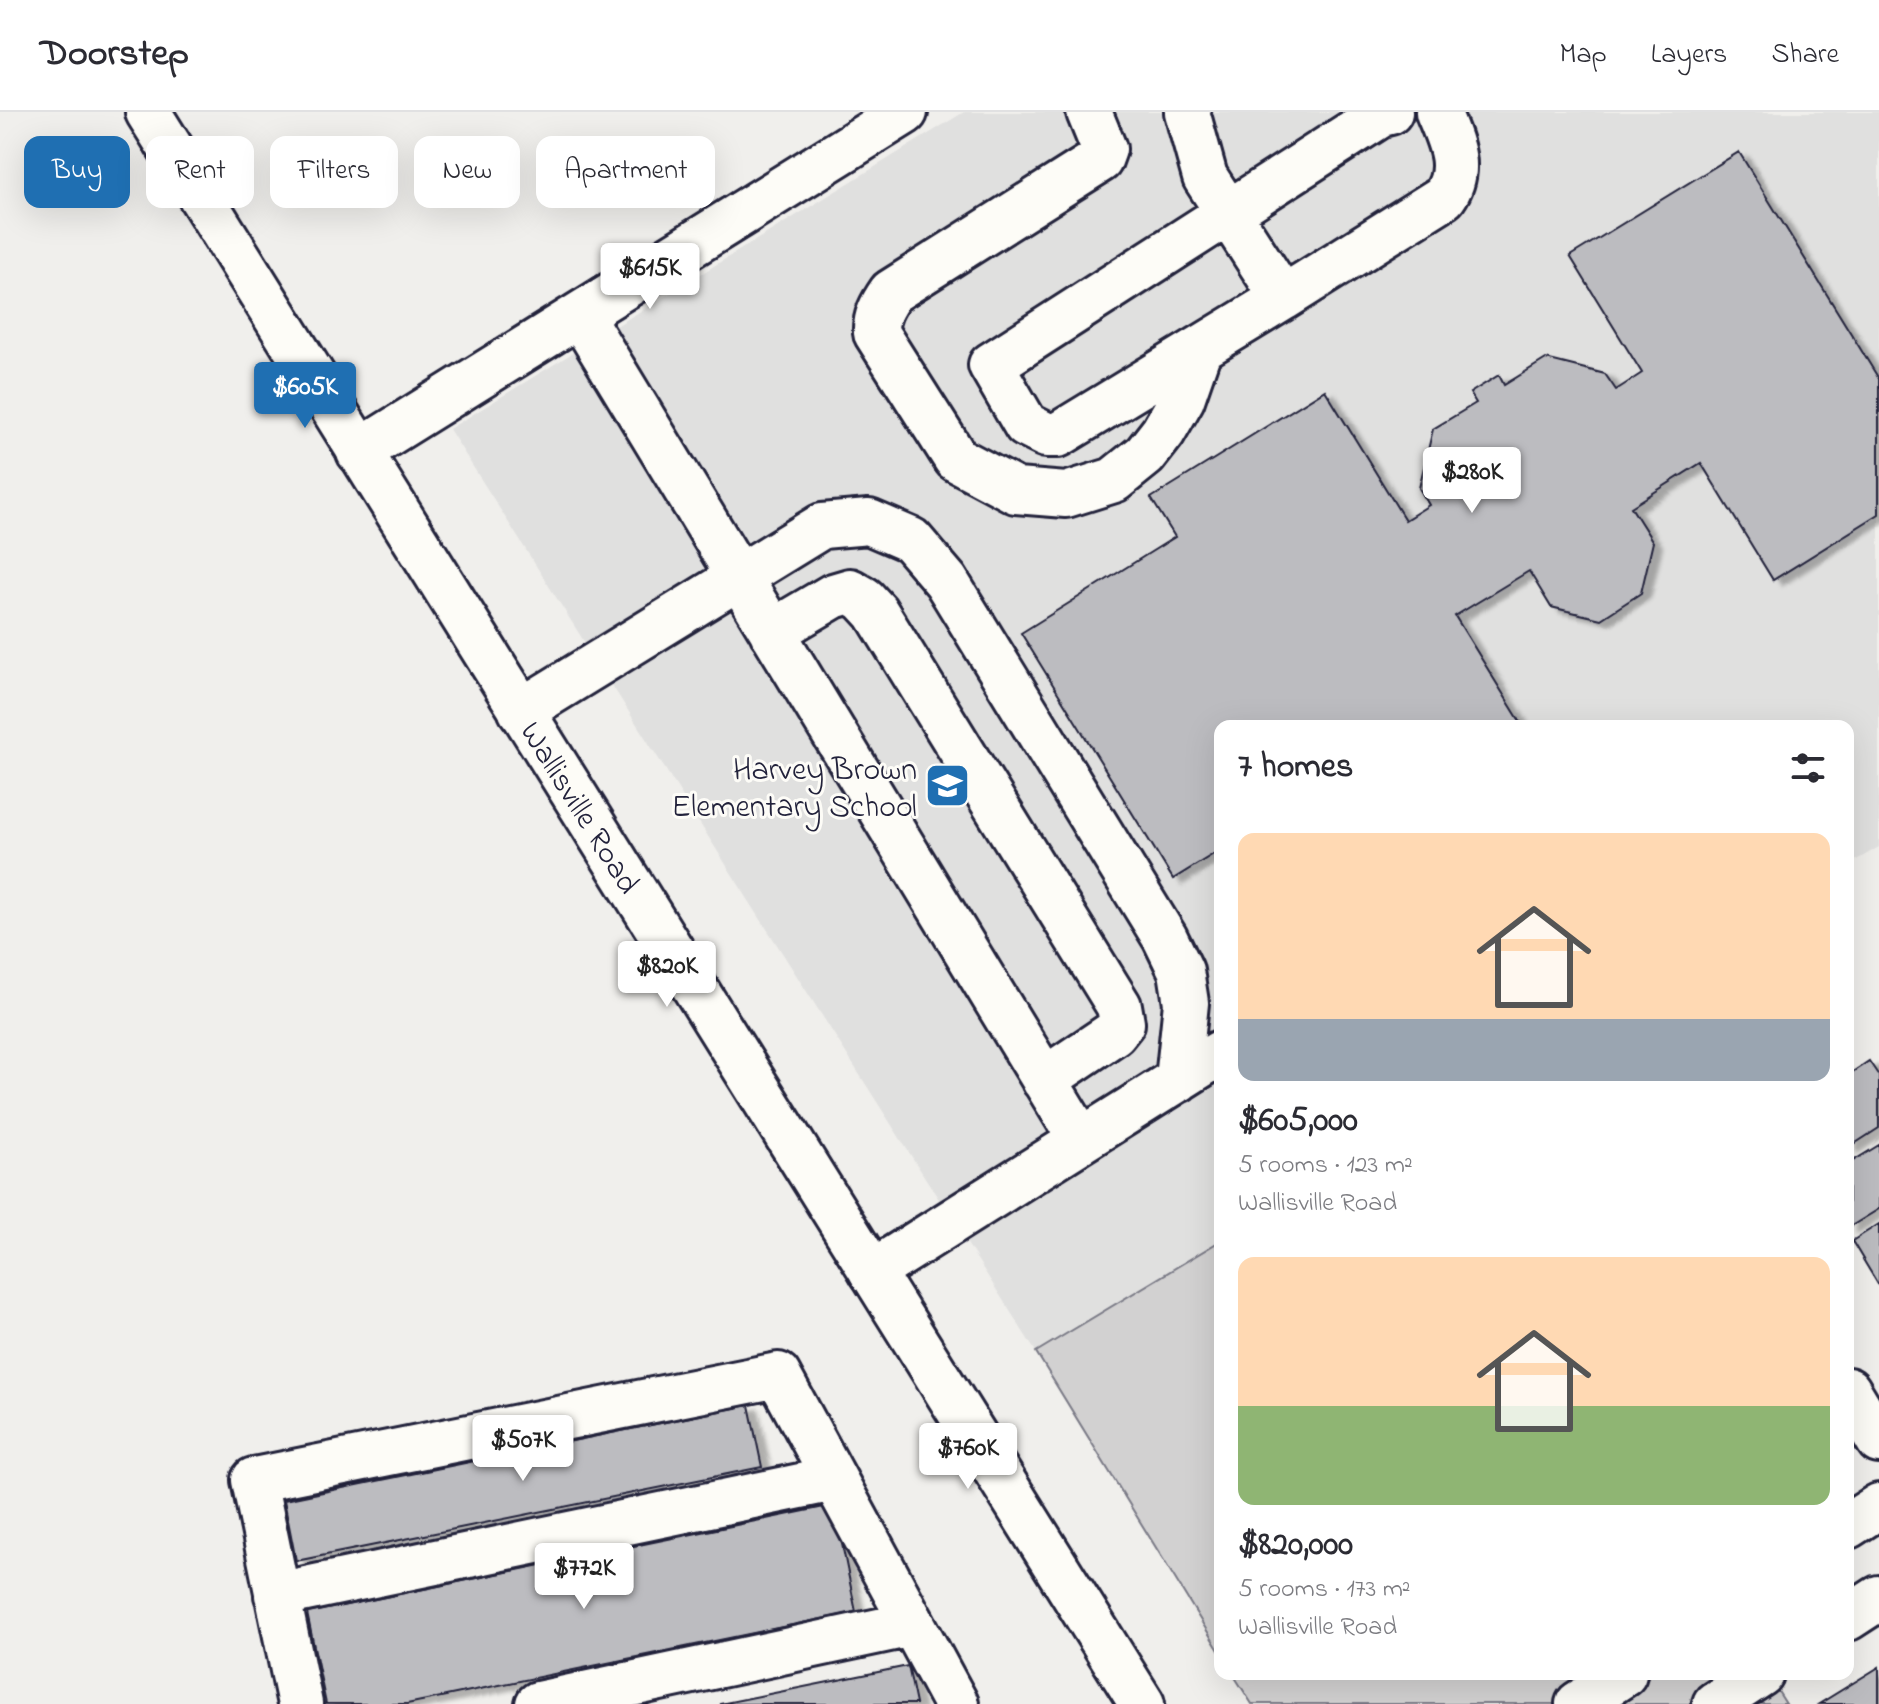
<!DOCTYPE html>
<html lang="en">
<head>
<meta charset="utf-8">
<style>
	:root { --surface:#fff; --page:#f2f2f3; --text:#2b2b33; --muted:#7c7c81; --line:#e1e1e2; --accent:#1f6fb2 }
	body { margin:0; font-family:"Indie Flower",sans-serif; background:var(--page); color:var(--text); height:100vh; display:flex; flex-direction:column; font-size:30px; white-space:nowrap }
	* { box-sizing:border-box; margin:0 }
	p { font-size:26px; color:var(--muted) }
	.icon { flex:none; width:44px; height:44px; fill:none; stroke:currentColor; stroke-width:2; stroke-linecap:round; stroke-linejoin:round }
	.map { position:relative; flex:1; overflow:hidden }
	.sheet { position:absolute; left:1214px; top:608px; width:640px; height:960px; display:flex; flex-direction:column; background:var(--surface); border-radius:16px; box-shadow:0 8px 32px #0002 }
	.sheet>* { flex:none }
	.hud { position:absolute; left:24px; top:24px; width:760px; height:72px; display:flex; gap:16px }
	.price { position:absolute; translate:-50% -68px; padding:0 18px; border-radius:8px; background:#fff; color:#222; font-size:26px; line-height:52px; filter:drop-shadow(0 2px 4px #0008) }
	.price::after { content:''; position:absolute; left:50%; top:48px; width:24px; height:18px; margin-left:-12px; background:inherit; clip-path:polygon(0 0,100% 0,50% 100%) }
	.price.current { background:var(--accent); color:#fff }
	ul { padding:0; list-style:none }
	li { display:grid; align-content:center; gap:16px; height:424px; padding:0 24px }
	li span { display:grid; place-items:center; height:248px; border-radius:16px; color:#555 }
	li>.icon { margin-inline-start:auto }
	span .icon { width:144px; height:144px; fill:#fffc; stroke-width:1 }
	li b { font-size:34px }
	h2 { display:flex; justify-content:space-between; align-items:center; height:96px; padding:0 24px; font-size:34px }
	.pill { padding:0 28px; border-radius:16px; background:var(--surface); box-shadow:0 8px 32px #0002; font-size:28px; line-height:72px }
	.pill.current { background:var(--accent); color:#fff }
	header { display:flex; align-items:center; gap:48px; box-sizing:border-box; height:112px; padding:0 40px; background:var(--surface); border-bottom:2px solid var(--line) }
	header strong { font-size:38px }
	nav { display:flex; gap:44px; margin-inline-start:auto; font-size:28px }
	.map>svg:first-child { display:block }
	.built { fill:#e0e0df }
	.green { fill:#d2d1d1; stroke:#7a7a86; stroke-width:2 }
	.building { fill:#bcbcc0; stroke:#22223b; stroke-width:2; filter:url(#shadow) }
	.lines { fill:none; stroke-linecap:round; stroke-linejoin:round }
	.minor-casing { stroke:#22223b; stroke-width:50 }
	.major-casing { stroke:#22223b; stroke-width:50 }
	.minor { stroke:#fdfcf7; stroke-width:44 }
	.major { stroke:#fdfcf7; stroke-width:44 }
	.labels { text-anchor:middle; stroke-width:6; stroke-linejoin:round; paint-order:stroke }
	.poi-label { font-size:32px; fill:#22223b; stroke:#fdfcf7; text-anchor:end }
	.street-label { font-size:32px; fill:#22223b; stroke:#fdfcf7 }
</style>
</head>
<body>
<header>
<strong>Doorstep</strong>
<nav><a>Map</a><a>Layers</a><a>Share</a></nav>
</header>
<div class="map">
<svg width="1879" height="1592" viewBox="0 0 1879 1592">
	<defs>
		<filter id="shadow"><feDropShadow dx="9" dy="5" stdDeviation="2" flood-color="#0004"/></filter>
	</defs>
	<rect width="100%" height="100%" fill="#f0efec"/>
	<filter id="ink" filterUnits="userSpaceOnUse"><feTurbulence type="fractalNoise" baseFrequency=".0125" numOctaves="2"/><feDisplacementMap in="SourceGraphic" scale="16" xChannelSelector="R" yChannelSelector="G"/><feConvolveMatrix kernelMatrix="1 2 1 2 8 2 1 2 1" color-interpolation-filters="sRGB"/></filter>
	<g filter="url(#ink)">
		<path class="built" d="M964,0H1879V735L1848,753V614H1220V1129L1036,1240L449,317Z"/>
		<path class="green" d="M1220,1129V1540L1036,1240Z
			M1233,1562H1767L1786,1592H1252Z"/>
		<path class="building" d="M1739,40L1879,267V402L1773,468L1701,351L1631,395L1653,430L1641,481L1601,507L1551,495L1529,459L1455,504L1523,614H1220V738L1173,767L1021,521L1175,425L1151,386L1325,278L1405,408L1429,393L1419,376L1433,317L1476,291L1470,281L1499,263L1504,273L1546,247L1605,262L1616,278L1642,261L1570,144Z
			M1869,949L1879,964V1016L1848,1036V963Z
			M1879,1033V1097L1848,1116V1052Z
			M1879,1112V1174L1852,1129Z
			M749,1293L762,1355L296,1449L284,1388Z
			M834,1393L856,1500L407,1592H326L307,1501Z
			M908,1554L916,1592H720Z
			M1879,1555V1592H1819Z"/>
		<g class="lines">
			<defs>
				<path id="minor" d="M1089,0L1104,37L1100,48L891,180C882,193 875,205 876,221L956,347L1016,379L1066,383L1114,368L1145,343L1163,320L1182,287L1199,238
					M1187,0L1205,65L1283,186L1444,85C1464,57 1450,29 1438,0
					M1283,186L1058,323H1046L1026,313L991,253L1382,2L1390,0
					M580,203L1081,1028
					M359,340L905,0
					M772,520L833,484L850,479L864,487L876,500L1119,894L1122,911L1114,921L1044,968
					M521,599L822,414L869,410L911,428L946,469L1165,826L1181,859L1186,891L1178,968
					M872,1160L1220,941
					M1848,1278L1879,1329
					M1848,1414L1879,1394
					M277,1483L834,1367
					M1848,1506L1879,1486
					M300,1592L254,1368L778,1263L956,1592
					M538,1592L912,1512
					M1578,1592L1624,1562
					M1715,1592L1761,1562"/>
				<path id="major" d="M148,0L1142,1592"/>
			</defs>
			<use href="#minor" class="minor-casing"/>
			<use href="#major" class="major-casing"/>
			<use href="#minor" class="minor"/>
			<use href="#major" class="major"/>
		</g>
	</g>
	<defs>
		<symbol id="school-square" viewBox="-11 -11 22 22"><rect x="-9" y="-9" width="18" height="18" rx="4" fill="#1f6fb2" stroke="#fdfcf7"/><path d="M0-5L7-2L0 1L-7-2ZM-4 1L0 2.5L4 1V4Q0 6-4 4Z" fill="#fff"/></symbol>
	</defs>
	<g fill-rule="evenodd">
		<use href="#school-square" x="922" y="648" width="51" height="51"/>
	</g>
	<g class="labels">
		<g class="poi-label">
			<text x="917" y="667">Harvey Brown<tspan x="917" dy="37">Elementary School</tspan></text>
		</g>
		<g class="street-label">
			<text transform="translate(581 695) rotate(58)" y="11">Wallisville Road</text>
		</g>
	</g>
</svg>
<b class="price" style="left:650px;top:199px">$615K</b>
<b class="price current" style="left:305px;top:318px">$605K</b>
<b class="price" style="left:1472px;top:403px">$280K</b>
<b class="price" style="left:667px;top:897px">$820K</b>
<b class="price" style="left:523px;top:1371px">$507K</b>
<b class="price" style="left:968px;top:1379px">$760K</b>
<b class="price" style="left:584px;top:1499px">$772K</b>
<div class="hud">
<a class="pill current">Buy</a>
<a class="pill">Rent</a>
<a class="pill">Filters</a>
<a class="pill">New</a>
<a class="pill">Apartment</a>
</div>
<section class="sheet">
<h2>7 homes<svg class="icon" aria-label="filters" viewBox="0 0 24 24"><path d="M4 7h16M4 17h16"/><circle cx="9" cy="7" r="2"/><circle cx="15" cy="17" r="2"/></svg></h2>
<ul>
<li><span style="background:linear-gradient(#ffd9b3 75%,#9aa5b1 0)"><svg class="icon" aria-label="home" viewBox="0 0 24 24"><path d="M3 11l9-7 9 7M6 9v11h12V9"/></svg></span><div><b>$605,000</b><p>5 rooms · 123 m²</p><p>Wallisville Road</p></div></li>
<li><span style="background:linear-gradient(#ffd9b3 60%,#8fb573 0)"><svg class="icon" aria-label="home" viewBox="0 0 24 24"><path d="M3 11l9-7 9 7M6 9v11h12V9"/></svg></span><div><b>$820,000</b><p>5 rooms · 173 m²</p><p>Wallisville Road</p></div></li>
</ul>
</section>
</div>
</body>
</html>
